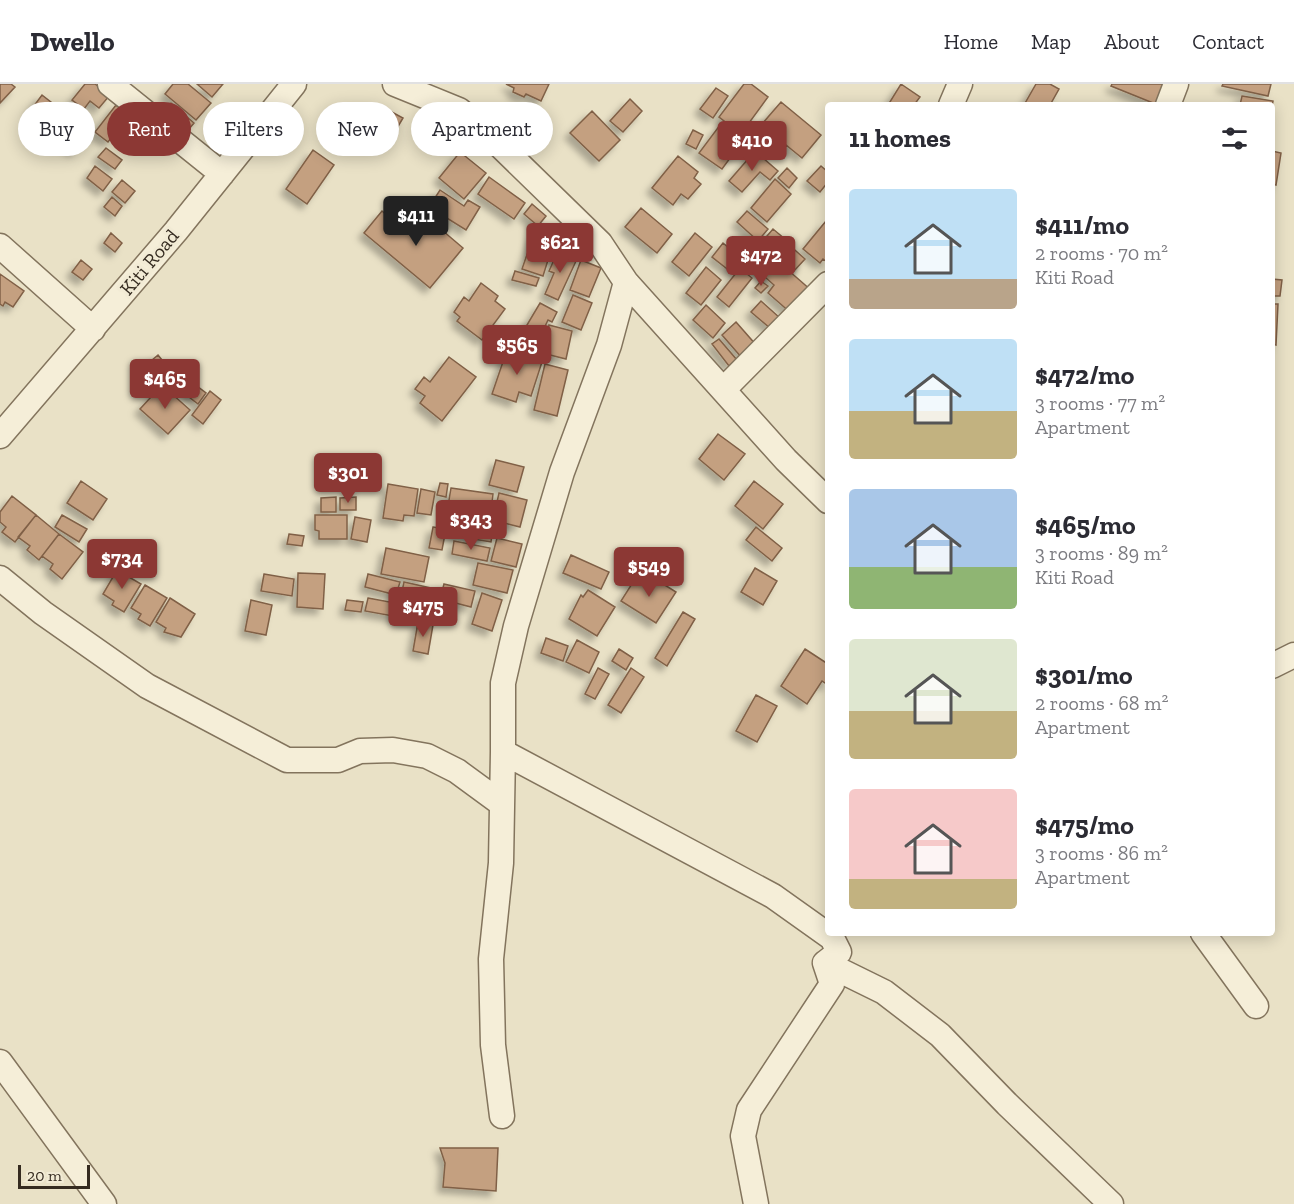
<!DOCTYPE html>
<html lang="en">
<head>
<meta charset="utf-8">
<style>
	:root { --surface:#fff; --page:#f2f2f3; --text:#2b2b33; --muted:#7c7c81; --line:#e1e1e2; --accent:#8c3834 }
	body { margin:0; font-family:"Zilla Slab",serif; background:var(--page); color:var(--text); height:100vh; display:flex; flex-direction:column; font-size:22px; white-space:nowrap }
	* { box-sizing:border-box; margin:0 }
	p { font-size:20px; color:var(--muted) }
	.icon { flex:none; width:33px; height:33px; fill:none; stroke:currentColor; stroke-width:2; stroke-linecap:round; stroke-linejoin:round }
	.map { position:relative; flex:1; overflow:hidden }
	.drawer { position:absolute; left:825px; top:18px; width:450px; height:834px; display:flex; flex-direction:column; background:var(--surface); border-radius:6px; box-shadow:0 3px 15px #0003 }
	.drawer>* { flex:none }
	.top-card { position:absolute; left:18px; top:18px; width:570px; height:54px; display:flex; gap:12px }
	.scale { position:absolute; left:18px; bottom:15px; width:72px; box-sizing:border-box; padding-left:6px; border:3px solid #352b20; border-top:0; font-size:16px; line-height:21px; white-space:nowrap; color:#352b20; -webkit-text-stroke:4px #f2ebd5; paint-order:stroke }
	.price { position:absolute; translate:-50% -51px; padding:0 14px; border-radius:6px; background:var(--accent); color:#fff; font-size:20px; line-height:39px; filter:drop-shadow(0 2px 3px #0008) }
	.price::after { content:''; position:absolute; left:50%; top:36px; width:18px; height:14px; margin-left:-9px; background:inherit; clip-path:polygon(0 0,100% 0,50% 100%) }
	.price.active { background:#222; color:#fff }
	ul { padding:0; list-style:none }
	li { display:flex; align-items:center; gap:18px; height:150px; padding:0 24px }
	li span { display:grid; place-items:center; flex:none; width:168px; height:120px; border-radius:6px; color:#555 }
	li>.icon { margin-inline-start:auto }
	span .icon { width:72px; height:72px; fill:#fffc; stroke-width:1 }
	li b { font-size:26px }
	h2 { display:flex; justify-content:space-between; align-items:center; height:72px; padding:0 24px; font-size:26px }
	.tag { padding:0 21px; border-radius:27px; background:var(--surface); box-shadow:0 3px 15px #0003; font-size:21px; line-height:54px }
	.tag.active { background:var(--accent); color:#fff }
	header { display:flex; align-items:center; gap:36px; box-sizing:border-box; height:84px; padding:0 30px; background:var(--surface); border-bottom:2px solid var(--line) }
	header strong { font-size:28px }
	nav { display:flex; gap:33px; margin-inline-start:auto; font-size:21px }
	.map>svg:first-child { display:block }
	.building { fill:#c4a080; stroke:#806046; stroke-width:1.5; filter:url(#shadow) }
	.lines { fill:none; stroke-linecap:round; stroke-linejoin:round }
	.minor-casing { stroke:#83745d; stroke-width:27 }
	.minor { stroke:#f5eed8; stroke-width:24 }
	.labels { text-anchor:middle; stroke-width:6; stroke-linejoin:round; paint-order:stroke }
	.street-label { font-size:20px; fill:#352b20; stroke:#f2ebd5 }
</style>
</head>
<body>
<header>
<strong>Dwello</strong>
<nav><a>Home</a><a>Map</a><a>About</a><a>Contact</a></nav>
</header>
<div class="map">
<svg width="1294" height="1120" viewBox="0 0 1294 1120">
	<defs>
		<filter id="shadow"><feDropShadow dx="-5.5" dy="5.5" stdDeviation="3" flood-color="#0004"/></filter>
	</defs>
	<rect width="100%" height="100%" fill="#e9e1c6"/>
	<path class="building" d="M0,0H11L15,3L0,19Z
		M85,0H95L110,11L99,24L90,17L84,25L72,16Z
		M173,0H188L211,19L196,36L165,10Z
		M197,0H223L212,13Z
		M506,0H549L541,17L526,10L524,13L513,8L514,4Z
		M744,0H751L768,13L741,50L719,33Z
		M901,0L920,13L914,21H888Z
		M1036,0H1050L1059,5L1050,21H1024Z
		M1112,0H1161L1166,2L1158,21L1111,2Z
		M1223,0H1271L1268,12L1222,2Z
		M716,4L728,12L713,34L700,25Z
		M42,11L61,26L49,42L30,27Z
		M1242,12L1273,17L1272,22L1240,21Z
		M630,15L642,27L623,48L610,37Z
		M781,18L821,51L802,74L786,61L782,66L768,54L773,49L762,40Z
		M171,19L194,39L184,51L161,31Z
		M116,21L129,31L108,58L95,48Z
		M69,23L80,31L60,58L49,49Z
		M388,26L403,34L393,51L378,43Z
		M592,27L620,56L599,77L570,49Z
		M82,35L93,43L75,67L64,59Z
		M720,41L742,58L722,85L699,69Z
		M693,46L703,51L696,65L686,60Z
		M106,64L122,76L115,85L98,73Z
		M313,66L334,81L307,120L286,105Z
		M755,67L778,87L770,96L760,88L742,108L729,97Z
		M1272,67L1281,69L1276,101L1272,100Z
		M460,68L486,89L464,115L439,94Z
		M678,72L698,88L694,94L701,100L688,115L681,110L673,121L652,104Z
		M95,82L112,95L103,107L87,94Z
		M821,82L828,88V98L820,108L807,97Z
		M787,84L797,94L789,104L778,94Z
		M489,93L525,119L514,135L478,110Z
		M775,95L791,110L767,138L751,124Z
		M122,96L135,107L125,119L112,108Z
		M440,106L464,122L468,116L480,123L466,146L429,123Z
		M112,113L122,122L115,132L104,123Z
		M532,120L546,132L538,142L524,130Z
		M641,124L672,150L657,169L625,143Z
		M382,127L414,154L429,135L463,164L430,204L364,149Z
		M747,127L768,145L758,157L737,138Z
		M826,137L828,179L823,175L820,179L803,165Z
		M773,145L785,155L773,169L761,159Z
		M111,149L122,159L115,168L104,159Z
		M695,149L712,163L689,192L672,178Z
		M534,150L554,157L543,192L522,185Z
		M723,159L742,175L731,188L712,173Z
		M787,159L805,175L794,187L777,172Z
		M764,165L812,207L792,230L768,209L774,201L750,180Z
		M558,167L577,175L558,216L545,210L554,189L549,187Z
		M81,176L92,185L83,196L72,188Z
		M581,176L601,184L589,213L570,206Z
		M706,183L721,196L701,221L686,209Z
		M740,184L752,194L729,223L717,213Z
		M515,187L539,194L536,202L512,196Z
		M0,190L24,207L13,223L5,218L3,222L0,220Z
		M1272,195L1282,196L1280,212H1272Z
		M761,197L768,202L761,209L755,204Z
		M481,199L498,212L495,217L505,225L482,256L457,237L460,233L454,228L464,213L469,217Z
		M573,211L592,219L581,246L562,238Z
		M761,217L780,234L771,245L751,228Z
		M540,219L557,228L552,238L548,236L540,253L524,246Z
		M1272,220H1278L1276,261L1272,260Z
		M706,221L725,239L713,254L693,236Z
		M736,238L757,262L742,274L722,251Z
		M549,241L572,247L566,275L542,269Z
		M719,255L737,276L729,282L712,260Z
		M507,266L542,278L531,312L519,308L516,318L492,310Z
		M158,271L170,286L164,291L152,276Z
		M449,273L476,293L442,337L420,319L425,312L415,305L424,293L430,298Z
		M545,280L568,286L557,332L534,326Z
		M193,299L206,309L198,320L185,310Z
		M162,301L190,326L168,350L140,325Z
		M210,307L221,316L203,340L192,331Z
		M718,350L745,370L724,396L699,375Z
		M496,376L524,383L517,408L489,401Z
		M81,397L107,415L93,436L67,419Z
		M754,397L783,420L763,445L735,422Z
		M440,399L448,400L446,413L437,411Z
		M388,400L418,405L414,432L404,431L403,437L383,434Z
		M451,404L493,410L491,428L448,422Z
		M421,405L435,408L431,431L417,429Z
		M499,409L527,416L520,443L500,438L502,433L494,431Z
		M12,412L36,431L15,458L2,448L6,443L0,438V428Z
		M336,413V428H321V414Z
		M356,413V426H340V414Z
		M36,431L59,450L39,476L27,466L30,462L18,453Z
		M62,431L87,445L79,458L55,443Z
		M315,431H347V455H319V447L315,446Z
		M355,433L371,436L367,458L351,455Z
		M457,438L493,444L491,458L454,452Z
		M433,443L446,445L442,466L429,464Z
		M756,443L782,464L772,477L746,456Z
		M59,450L83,468L62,495L50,485L53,480L42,472Z
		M289,450L304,452L302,462L287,460Z
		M497,454L522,460L516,483L491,477Z
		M454,457L490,464L487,477L452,470Z
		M386,464L429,473L424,498L381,490Z
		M571,471L609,488L601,505L563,489Z
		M478,479L513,486L507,509L473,501Z
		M755,484L777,497L763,521L741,508Z
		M117,486L141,500L124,528L112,521L114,517L103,510Z
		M298,489L325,490L323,525L297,523Z
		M264,490L294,495L292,512L261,507Z
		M368,490L400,498L396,511L365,503Z
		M652,493L676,508L656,539L621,517L635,495L646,502Z
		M404,498L436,505L433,519L401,512Z
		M444,500L475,507L471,523L440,515Z
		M145,501L167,514L150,542L138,535L141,530L131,524Z
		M588,506L615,523L597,552L569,535L581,511L583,513Z
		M482,509L502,516L492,547L472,540Z
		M170,514L195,530L181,553L164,548L166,544L156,538Z
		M368,514L417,523L415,536L365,527Z
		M251,516L272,521L266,551L245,547Z
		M347,516L363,518L361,528L345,526Z
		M683,528L695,535L667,582L655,574Z
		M418,538L433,541L428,570L413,567Z
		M546,554L568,562L563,577L541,569Z
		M577,556L599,568L589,589L566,578Z
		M619,565L633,574L626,586L612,577Z
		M805,565L828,580V601L822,597L807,620L781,602Z
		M598,584L609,590L595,615L585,610Z
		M631,584L644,593L621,629L608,621Z
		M756,611L777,622L757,658L736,647Z
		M440,1064H498L496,1107L443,1103L445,1079Z"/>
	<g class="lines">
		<defs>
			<path id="minor" d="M110,0L222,90
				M395,0L459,26L486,48L600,159L626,198L786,376L828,417
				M951,21L960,0
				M1168,21L1176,0
				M0,162L93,245
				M626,198L609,261L562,388L516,542L503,599V668L773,812L832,854L839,868L825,879L832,900L749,1026L743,1052L756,1120
				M723,306L828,200
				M0,352L176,147L294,0
				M0,494L43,529L147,602L287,676H338L360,667L393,666L427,672L457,687L502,720
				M1272,582L1294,571
				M1203,849L1256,922
				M825,879L884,908L940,951L1007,1020L1111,1120
				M0,978L104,1120
				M502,1032L493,961L491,875L501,779L503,668"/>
		</defs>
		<use href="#minor" class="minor-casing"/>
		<use href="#minor" class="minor"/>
	</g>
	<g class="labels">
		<g class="street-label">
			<text transform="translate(149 178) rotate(-50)" y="7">Kiti Road</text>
		</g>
	</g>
</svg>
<div class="scale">20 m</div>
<b class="price" style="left:752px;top:88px">$410</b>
<b class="price active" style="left:416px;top:163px">$411</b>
<b class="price" style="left:560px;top:190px">$621</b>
<b class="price" style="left:761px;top:203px">$472</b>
<b class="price" style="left:517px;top:292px">$565</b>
<b class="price" style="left:165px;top:326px">$465</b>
<b class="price" style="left:348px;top:420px">$301</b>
<b class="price" style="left:471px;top:467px">$343</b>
<b class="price" style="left:122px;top:506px">$734</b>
<b class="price" style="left:649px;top:514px">$549</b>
<b class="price" style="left:423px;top:554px">$475</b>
<div class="top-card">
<a class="tag">Buy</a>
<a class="tag active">Rent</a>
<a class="tag">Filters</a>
<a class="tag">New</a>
<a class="tag">Apartment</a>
</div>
<section class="drawer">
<h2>11 homes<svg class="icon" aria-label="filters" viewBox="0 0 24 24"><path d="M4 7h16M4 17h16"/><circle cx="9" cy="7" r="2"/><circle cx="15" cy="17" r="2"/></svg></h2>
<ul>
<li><span style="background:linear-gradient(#bfe0f5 75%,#b9a48a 0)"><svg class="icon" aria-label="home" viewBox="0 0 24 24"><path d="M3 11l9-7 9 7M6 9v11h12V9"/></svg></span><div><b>$411/mo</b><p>2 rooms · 70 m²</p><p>Kiti Road</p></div></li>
<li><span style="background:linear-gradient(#bfe0f5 60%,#c2b280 0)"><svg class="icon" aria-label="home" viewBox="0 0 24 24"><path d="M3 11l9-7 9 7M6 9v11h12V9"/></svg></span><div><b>$472/mo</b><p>3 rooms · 77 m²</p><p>Apartment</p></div></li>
<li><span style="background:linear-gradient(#a9c7e8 65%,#8fb573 0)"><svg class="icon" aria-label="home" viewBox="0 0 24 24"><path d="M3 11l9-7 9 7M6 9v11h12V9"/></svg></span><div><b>$465/mo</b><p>3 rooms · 89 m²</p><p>Kiti Road</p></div></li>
<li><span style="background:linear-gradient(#dfe7d0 60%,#c2b280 0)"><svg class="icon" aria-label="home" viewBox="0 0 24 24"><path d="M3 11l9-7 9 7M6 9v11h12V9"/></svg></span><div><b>$301/mo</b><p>2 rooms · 68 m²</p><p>Apartment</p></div></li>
<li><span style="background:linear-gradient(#f6c9c9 75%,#c2b280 0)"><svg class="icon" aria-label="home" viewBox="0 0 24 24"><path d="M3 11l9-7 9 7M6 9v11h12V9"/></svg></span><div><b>$475/mo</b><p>3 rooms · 86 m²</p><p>Apartment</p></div></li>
</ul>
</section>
</div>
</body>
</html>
